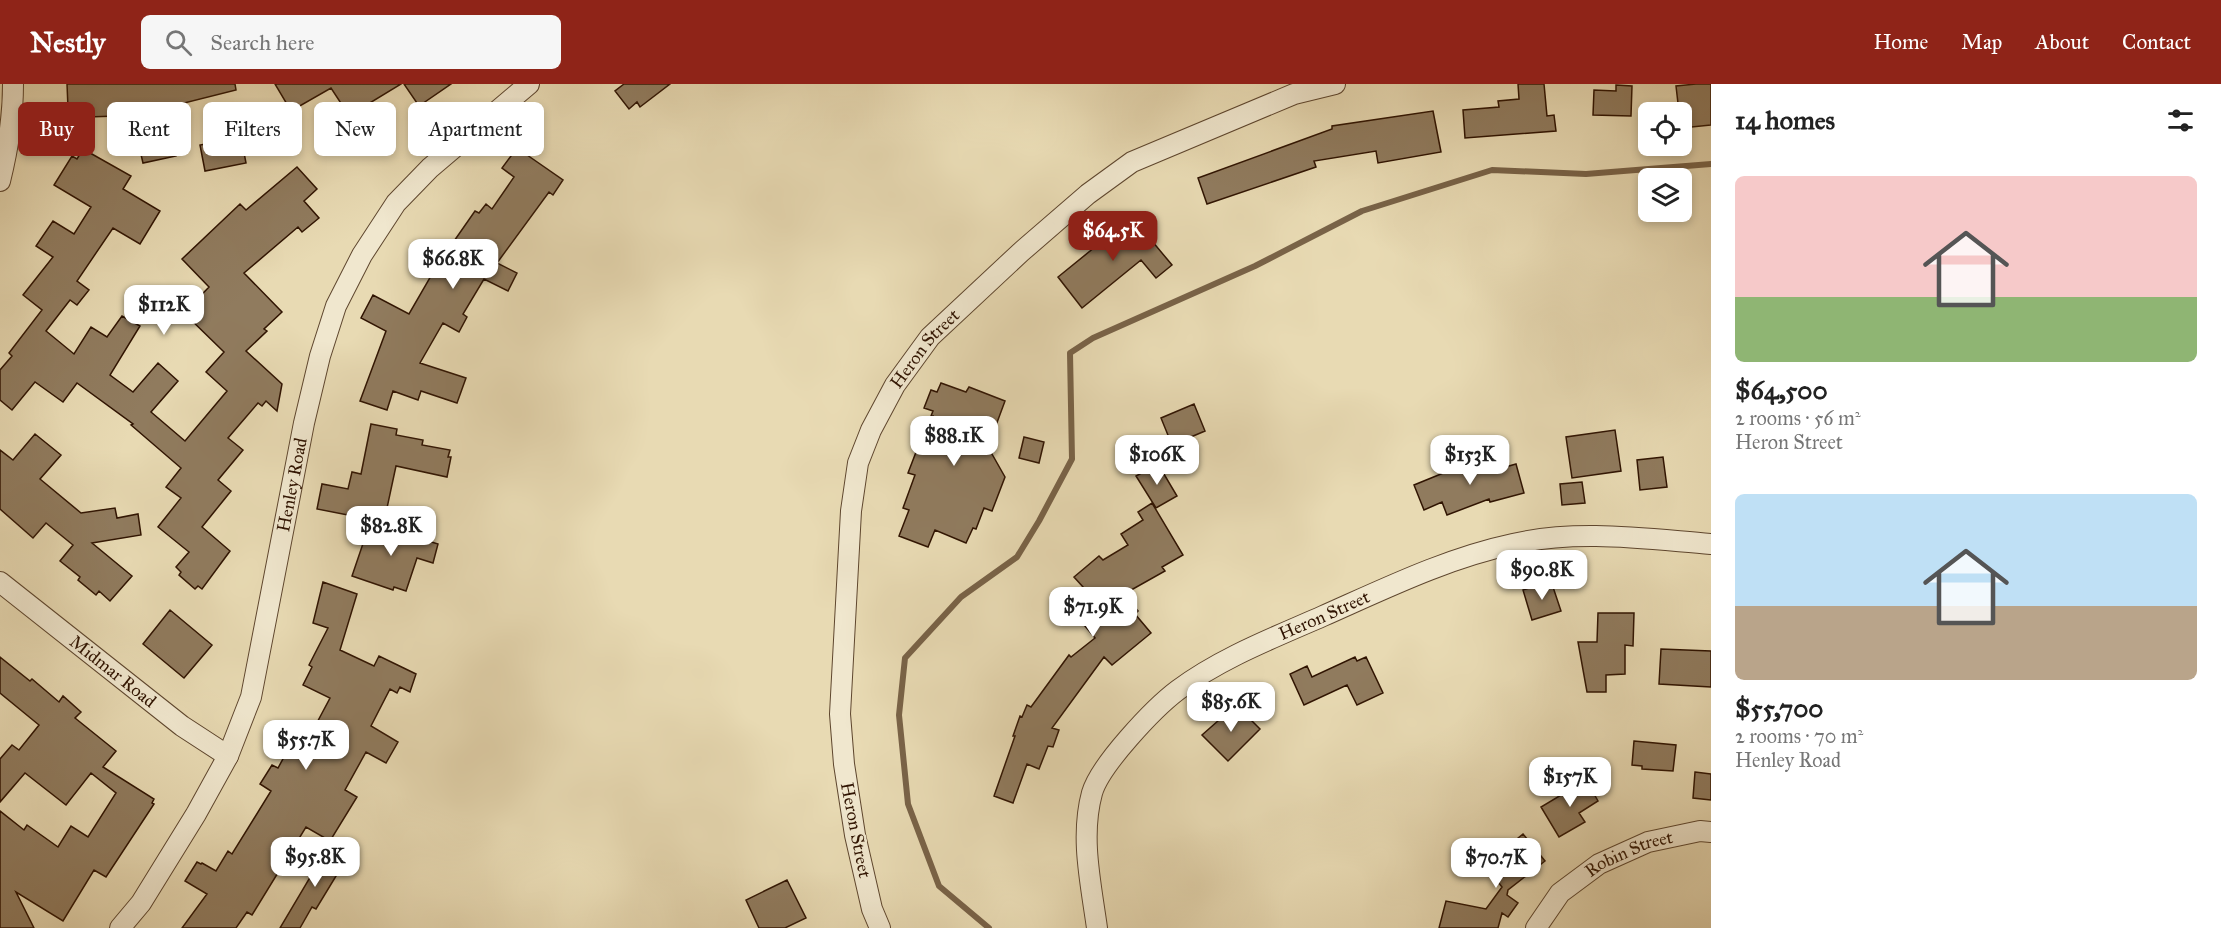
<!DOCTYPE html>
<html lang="en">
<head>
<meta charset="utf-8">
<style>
	:root { --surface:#fff; --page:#f6f6f6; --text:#222; --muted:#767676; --accent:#8f2418 }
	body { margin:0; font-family:"IM FELL Great Primer",serif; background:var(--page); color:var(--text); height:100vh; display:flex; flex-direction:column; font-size:22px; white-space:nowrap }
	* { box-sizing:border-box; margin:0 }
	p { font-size:20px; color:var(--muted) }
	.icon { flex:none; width:33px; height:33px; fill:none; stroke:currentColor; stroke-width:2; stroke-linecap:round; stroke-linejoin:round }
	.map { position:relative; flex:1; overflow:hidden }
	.sheet { display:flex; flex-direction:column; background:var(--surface); width:510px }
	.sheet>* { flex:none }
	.top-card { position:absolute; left:18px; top:18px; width:570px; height:54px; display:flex; gap:12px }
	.controls { position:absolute; left:1638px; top:18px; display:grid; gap:12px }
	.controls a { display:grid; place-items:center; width:54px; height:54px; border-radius:9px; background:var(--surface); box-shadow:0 3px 9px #0003; font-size:30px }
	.price { position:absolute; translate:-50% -51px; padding:0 14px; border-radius:12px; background:#fff; color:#222; font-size:20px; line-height:39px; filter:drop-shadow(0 2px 3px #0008) }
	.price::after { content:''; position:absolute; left:50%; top:36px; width:18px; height:14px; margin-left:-9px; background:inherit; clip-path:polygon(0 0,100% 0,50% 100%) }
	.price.current { background:var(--accent); color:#fff }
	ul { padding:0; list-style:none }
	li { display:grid; align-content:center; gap:12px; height:318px; padding:0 24px }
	li span { display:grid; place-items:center; height:186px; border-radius:9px; color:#555 }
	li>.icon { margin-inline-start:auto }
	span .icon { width:108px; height:108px; fill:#fffc; stroke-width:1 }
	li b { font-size:26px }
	h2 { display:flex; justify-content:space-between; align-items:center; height:72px; padding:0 24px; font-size:26px }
	.chip { padding:0 21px; border-radius:9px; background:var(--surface); box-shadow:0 3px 9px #0003; font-size:21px; line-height:54px }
	.chip.current { background:var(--accent); color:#fff }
	header { display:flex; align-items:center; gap:36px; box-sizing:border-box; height:84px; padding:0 30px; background:var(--accent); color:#fff }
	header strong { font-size:28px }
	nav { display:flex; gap:33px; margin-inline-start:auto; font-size:21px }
	.search { width:420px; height:54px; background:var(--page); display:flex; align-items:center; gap:15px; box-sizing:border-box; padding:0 21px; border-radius:9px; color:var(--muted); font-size:22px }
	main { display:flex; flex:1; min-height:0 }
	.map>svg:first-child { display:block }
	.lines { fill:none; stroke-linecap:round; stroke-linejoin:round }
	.stream { stroke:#796348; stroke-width:6 }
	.building { fill:#907b5e; stroke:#301402; stroke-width:1.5 }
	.street-casing { stroke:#5e462e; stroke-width:22 }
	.street { stroke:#f0e7ce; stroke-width:20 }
	.labels { text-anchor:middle; stroke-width:4.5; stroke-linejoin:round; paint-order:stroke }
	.street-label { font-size:18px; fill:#301402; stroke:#f0e7ce }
</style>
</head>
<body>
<header>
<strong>Nestly</strong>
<div class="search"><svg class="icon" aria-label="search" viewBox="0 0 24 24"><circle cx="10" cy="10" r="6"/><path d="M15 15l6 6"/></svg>Search here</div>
<nav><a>Home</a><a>Map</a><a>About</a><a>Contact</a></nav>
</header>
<main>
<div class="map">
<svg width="1711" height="844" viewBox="0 0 1711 844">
	<rect width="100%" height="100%" fill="#e8dab3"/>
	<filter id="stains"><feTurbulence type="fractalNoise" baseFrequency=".00333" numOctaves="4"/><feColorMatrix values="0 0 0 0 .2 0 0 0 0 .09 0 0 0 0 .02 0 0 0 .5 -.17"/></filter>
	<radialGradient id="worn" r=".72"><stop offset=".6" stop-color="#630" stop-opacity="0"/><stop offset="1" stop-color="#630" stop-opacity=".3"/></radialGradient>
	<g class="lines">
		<path class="stream" d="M989,844L939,802L908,720L899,631L905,574L961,513L1017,473L1039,437L1072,375L1070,269L1093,254L1255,182L1362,127L1492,86L1586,90L1711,80"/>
	</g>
	<path class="building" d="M67,0H235L236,6L180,20L181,27L167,30L176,72L143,79L136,49L121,51L117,32L87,33V23L68,24Z
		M275,0H401L368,20L387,50L369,62L331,4L291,27Z
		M404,0H451L419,22Z
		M624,0H670L640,23L637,18L629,25L615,7Z
		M1518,0H1544L1547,32L1554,31L1556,47L1465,54L1463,26L1499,23L1498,17L1519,15Z
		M1696,0H1711V41L1682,44V28H1679L1676,2Z
		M1616,1L1632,2L1631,32L1593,31L1594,6L1616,7Z
		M1433,27L1441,68L1378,79L1376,67L1314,77L1316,83L1207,120L1198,94L1332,45V42Z
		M241,53L246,79L205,87L200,61Z
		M517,64L563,96L553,111L549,108L497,179L517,189L508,207L484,195L463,230L467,233L459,248L443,239L420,279L466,294L457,319L421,307L418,316L393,307L387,326L360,317L386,247L361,234L373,211L409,230L450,159L452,160L475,127L479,129L486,120L492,125L514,93L502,84Z
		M83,65L131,92L123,105L160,127L140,160L113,144L77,197L89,206L77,221L70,216L46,247L74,270L91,243L107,253L122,232L140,242L110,291L133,308L158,279L178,297L151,328L185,357L227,307L206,288L224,268L184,229L209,203L182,175L240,120L246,126L297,83L317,105L304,117L319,134L302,148L298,143L244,189L282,228L264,245L267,247L246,267L282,300L277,327L266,317L262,322L258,319L228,354L243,366L218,396L231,407L202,443L230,467L202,505L198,502L195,505L179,491L181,488L176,483L189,468L158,443L181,414L166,403L181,384L131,341L133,340L77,299L63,318L35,298L12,326L0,316V286L12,272L9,269L42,226L23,211L53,173L36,162L53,137L74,150L91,123L54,101L72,72L77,75Z
		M1132,133L1172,181L1156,194L1141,176L1082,224L1058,193Z
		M941,299L966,308L969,303L1005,317L988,363L1005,393L992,427L984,424L976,445L973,444L966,459L935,446L928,463L899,452L909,426L903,424L915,391L908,389L918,363L921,364L933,332H931L933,327L924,324L931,306L937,308Z
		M1194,320L1205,347L1172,361L1161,334Z
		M371,340L397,345L396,351L423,356L422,361L450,366L448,373H451L447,393L396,382L384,438L317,425L322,400L348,405L352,388L361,390Z
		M1615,346L1621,387L1572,394L1566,353Z
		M35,350L61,371L40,395L81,429L115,424L117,434L138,430L141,451L92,459L132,492L110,517L99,507L96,511L78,496L80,493L60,477L73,461L46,439L33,454L0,425V366L13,376Z
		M1024,353L1044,358L1039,379L1019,374Z
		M1499,372L1502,384L1516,380L1524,409L1490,418L1489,415L1447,431L1442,418L1424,426L1414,401L1458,383Z
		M1663,373L1667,403L1640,406L1637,376Z
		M1158,380L1177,412L1156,424L1136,392Z
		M1582,398L1585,419L1562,421L1560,400Z
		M1152,419L1183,471L1162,483L1165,487L1124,510L1138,527L1135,530L1151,549L1112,581L1104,573L1052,644L1059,646L1053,663L1048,662L1039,685L1027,680L1013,719L994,712L1015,652H1013L1020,632L1022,633L1027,621L1031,623L1069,571L1071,573L1095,554L1065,518L1083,503L1074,493L1099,472L1103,476L1128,461L1121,450L1143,436L1138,428Z
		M370,439L438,460L433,479L417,474L406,507L394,503L393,506L352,492Z
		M1551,497L1561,527L1532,536L1523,506Z
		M323,498L357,510L340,566L374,582L379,572L416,590L410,608L400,603L397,609L390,605L371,642L398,658L386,679L366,668L345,706L357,713L330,757L306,743L252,831L247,828L236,844H182L207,810L185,797L197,778L201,780L202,779L216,787L228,767L232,770L271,707L260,700L272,681L278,684L302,640L313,646L330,614L303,601L312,583L309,581L328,544L313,539Z
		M170,526L212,561L184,594L143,560Z
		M1598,529H1634L1633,562L1625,561V590L1606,591V608H1587L1578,558H1597Z
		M1661,565L1711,567V603L1659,600Z
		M0,573L30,597L32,595L59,618L63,612L81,628L75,634L116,667L103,683L154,715L152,719L154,720L106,793L94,786L63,837L16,808L34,844H0V727L24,746L27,741L58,763L71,742L88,753L116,709L91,689L66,721L25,689L0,718V675L12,661L19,666L39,641L0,609Z
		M1355,573L1357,577L1366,573L1383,609L1357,621L1347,601L1304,621L1290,590L1307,582L1312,593Z
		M1236,621L1260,645L1228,677L1202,651Z
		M1634,657L1676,661L1673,687L1642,685V682L1632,681Z
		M1695,688L1711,690V716L1693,714Z
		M1586,696L1598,717L1579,729L1585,738L1559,753L1541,723Z
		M1523,750L1545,777L1508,806L1507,811L1518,819L1508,833L1502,829L1498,844H1439L1446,817L1486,825L1502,803L1494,793L1501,788L1491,776Z
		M328,763L347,774L316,825L312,823L300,844H280Z
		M787,796L806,834L785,844H759L746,816Z"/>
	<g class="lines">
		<defs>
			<g id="street">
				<path d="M0,97C8,65 13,33 13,0"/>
				<path id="s1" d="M0,498L182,642L228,672"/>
				<path id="s2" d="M120,844L141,819L196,730L228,672L251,613L304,339L320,272L336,222L362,171L396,119L430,84L529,0"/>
				<path id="s3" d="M880,844L872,825L855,751L844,680L840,630L851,427L858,379L871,346L895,301L930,253L1021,168L1088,110L1132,78L1294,10L1335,0"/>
				<path id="s4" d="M1097,844C1091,800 1080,753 1092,709C1100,681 1154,624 1178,606C1221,574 1273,554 1323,532C1384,505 1447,474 1513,460C1578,445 1646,455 1711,460"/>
				<path id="s5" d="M1536,844L1560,809L1599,780L1648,758L1700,747L1711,748"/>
			</g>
		</defs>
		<use href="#street" class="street-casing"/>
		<use href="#street" class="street"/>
	</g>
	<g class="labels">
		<g class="street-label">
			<text dy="6" stroke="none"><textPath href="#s3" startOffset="604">Heron Street</textPath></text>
			<text dy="6" stroke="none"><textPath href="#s2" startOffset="483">Henley Road</textPath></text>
			<text dy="6" stroke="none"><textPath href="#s4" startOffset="436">Heron Street</textPath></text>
			<text dy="6" stroke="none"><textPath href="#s1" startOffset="144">Midmar Road</textPath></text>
			<text transform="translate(856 746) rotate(79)" y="6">Heron Street</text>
			<text dy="6" stroke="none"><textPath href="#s5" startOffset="123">Robin Street</textPath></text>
		</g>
	</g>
	<rect width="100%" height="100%" filter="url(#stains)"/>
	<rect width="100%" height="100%" fill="url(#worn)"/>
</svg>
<div class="controls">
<a><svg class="icon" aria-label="locate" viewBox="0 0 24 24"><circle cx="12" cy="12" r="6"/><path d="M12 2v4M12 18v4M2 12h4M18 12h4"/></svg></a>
<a><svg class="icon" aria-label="layers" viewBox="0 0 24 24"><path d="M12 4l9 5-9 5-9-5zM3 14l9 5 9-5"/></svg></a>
</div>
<b class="price current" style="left:1113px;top:178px">$64.5K</b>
<b class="price" style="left:453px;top:206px">$66.8K</b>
<b class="price" style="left:164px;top:252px">$112K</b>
<b class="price" style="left:954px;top:383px">$88.1K</b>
<b class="price" style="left:1157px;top:402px">$106K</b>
<b class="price" style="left:1470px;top:402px">$153K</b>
<b class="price" style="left:391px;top:473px">$82.8K</b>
<b class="price" style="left:1542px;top:517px">$90.8K</b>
<b class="price" style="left:1093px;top:554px">$71.9K</b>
<b class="price" style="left:1231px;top:649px">$85.6K</b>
<b class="price" style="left:306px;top:687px">$55.7K</b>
<b class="price" style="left:1570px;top:724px">$157K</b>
<b class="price" style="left:315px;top:804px">$95.8K</b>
<b class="price" style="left:1496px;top:805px">$70.7K</b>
<div class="top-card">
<a class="chip current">Buy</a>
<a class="chip">Rent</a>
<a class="chip">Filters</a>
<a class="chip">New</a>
<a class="chip">Apartment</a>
</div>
</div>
<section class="sheet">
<h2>14 homes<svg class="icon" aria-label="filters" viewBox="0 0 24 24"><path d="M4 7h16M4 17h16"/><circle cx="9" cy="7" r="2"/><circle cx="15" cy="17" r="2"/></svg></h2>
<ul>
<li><span style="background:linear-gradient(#f6c9c9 65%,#8fb573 0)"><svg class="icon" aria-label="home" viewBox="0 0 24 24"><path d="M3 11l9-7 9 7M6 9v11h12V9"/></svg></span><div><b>$64,500</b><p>2 rooms · 56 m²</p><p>Heron Street</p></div></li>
<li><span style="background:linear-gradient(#bfe0f5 60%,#b9a48a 0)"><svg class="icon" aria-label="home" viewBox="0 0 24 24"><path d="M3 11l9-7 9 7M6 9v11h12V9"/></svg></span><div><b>$55,700</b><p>2 rooms · 70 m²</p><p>Henley Road</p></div></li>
</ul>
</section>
</main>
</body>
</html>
